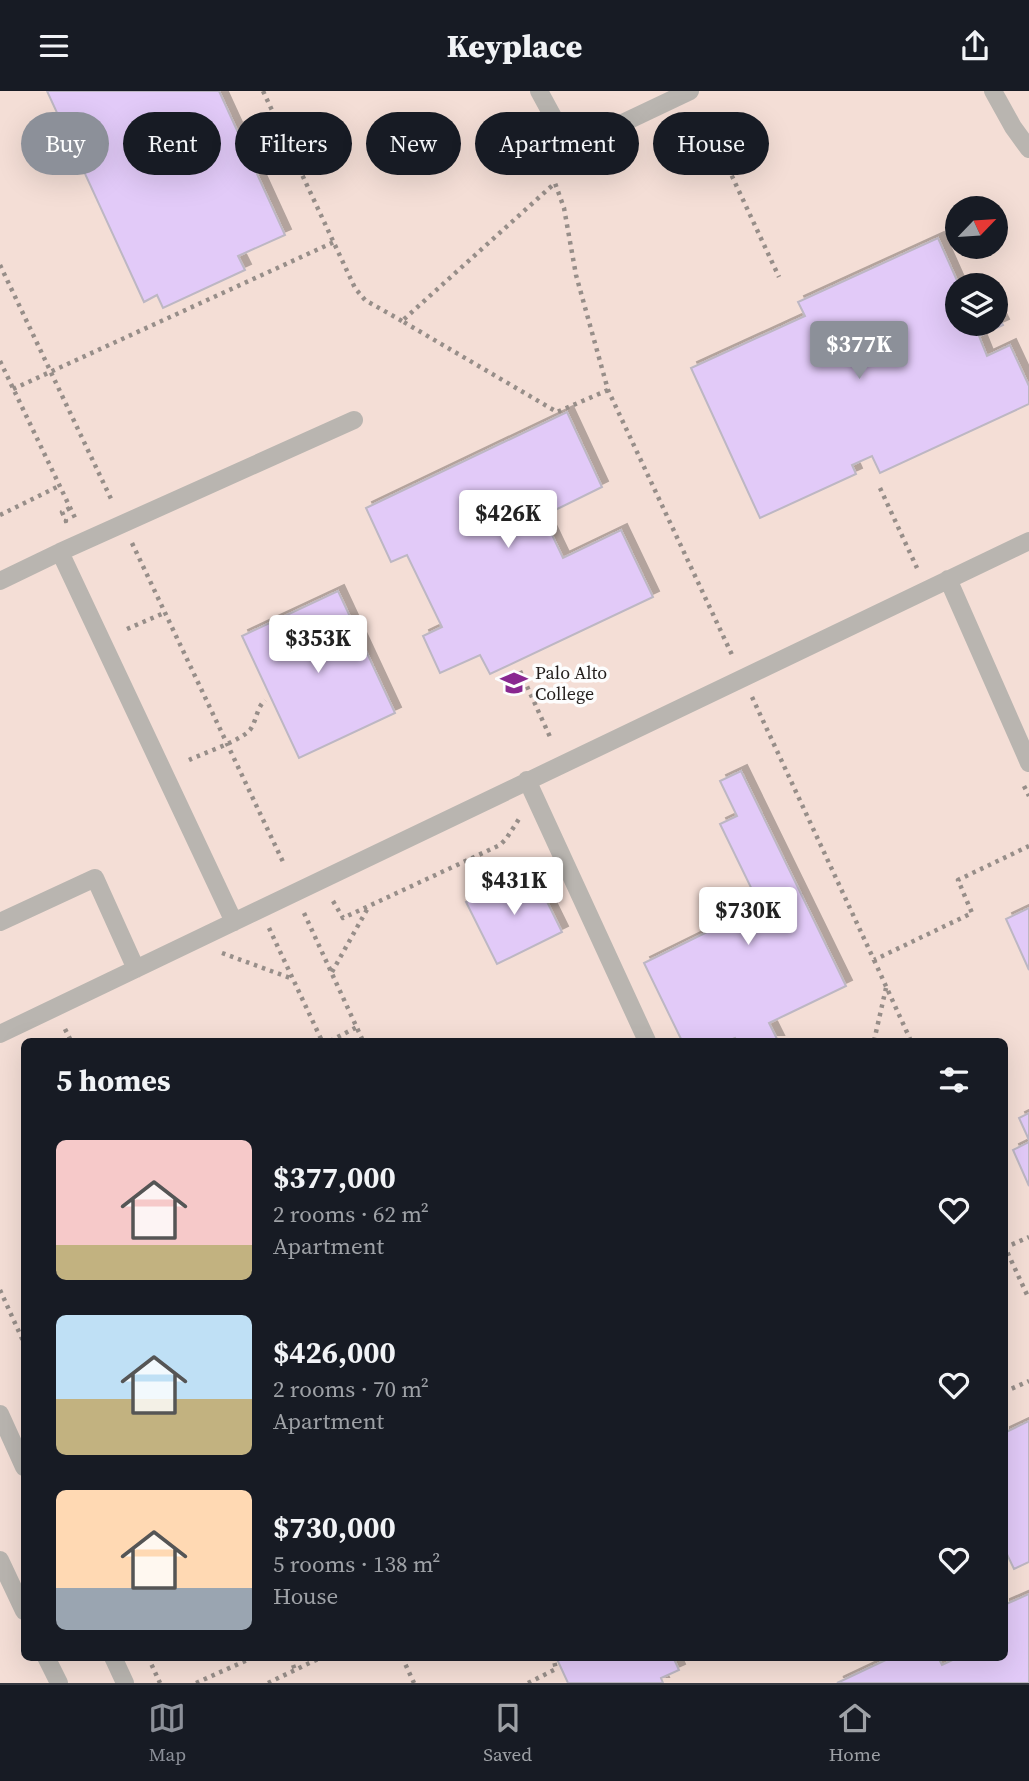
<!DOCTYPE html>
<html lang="en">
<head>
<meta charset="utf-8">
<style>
	:root { --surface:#171b24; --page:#242831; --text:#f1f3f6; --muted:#9ea1a6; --line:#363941; --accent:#8c9099 }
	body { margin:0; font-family:"Source Serif 4",serif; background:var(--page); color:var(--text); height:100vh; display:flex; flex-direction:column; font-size:26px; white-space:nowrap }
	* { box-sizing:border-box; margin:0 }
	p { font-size:23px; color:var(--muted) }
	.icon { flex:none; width:38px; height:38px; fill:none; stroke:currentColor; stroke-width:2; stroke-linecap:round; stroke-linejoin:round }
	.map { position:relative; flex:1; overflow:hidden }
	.details { position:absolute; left:21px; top:947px; width:987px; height:623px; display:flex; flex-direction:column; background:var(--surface); border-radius:10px; box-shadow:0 7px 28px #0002 }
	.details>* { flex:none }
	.top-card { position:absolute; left:21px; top:21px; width:987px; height:63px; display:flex; gap:14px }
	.needle { width:46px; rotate:65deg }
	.tools { position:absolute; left:945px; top:105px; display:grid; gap:14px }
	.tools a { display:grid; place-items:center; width:63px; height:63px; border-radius:50%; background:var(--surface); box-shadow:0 7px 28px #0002; font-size:35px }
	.price { position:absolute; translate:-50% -60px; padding:0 16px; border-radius:7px; background:#fff; color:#222; font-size:23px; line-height:46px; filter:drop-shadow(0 2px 4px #0008) }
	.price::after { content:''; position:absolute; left:50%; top:42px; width:21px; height:16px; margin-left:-10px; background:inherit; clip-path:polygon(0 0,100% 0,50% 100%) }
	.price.current { background:var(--accent); color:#fff }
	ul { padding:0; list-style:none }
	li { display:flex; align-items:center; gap:21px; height:175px; padding:0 35px }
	li span { display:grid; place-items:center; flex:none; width:196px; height:140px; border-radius:10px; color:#555 }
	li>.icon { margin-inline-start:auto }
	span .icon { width:84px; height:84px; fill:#fffc; stroke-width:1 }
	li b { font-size:30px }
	h2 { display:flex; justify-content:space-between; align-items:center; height:84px; padding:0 35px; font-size:30px }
	.pill { padding:0 24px; border-radius:32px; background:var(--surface); box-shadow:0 7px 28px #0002; font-size:24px; line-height:63px }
	.pill.current { background:var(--accent); color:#fff }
	header { display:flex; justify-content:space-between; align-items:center; height:91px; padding:0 35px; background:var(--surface); font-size:32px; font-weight:800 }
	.tab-bar { display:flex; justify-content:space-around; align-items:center; height:98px; border-top:2px solid var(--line); background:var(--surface); font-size:19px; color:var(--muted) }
	.tab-bar a { display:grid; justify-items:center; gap:4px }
	.tab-bar .current { color:var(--accent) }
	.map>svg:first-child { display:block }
	.built { fill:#f4ded6; fill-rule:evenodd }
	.building { fill:#e2caf8; stroke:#bdb7c3; stroke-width:2; filter:url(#shadow) }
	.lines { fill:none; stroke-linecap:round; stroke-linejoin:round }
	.path { stroke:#978e89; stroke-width:4.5; stroke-dasharray:3.5 5; stroke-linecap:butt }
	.lane { stroke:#b9b5b0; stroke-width:18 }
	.labels { text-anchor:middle; stroke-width:7; stroke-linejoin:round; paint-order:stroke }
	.poi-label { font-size:18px; fill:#211c1a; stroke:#fdfdfd; text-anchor:start }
</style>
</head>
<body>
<header><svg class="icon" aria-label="menu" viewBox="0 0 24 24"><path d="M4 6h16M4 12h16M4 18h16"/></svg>Keyplace<svg class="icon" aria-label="share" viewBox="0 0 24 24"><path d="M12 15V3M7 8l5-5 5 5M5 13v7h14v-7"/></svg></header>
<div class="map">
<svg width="1029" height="1592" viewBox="0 0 1029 1592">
	<defs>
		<filter id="shadow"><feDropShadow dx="6" dy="-6" stdDeviation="0" flood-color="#0004"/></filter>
	</defs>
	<rect width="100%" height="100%" fill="#faede7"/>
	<path class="built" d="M0,0H1029V1592H0ZM957,117H996V156H957ZM957,194H996V233H957ZM24,950H1004V1566H24Z"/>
	<path class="building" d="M47,0H219L285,144L238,165L245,179L163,217L157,204L144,211Z
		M938,147L959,194L957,233H996V220L1003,234L979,245L987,265L1010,254L1029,295V313L880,382L872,365L852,374L856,383L760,427L691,277L805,225L798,211Z
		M567,321L602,396L543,425L563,467L621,439L653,506L490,583L480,564L440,582L423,545L442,536L407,464L391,471L366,417Z
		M338,500L395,622L299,667L242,545Z
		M741,680L846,895L769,932L778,950H737L735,947L728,950H682L644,872L760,815L720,733L737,725L720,690Z
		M531,778L562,841L497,873L466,811Z
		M1029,817V879L1006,828Z
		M1029,1022V1049L1019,1027Z
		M1029,1051V1095L1013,1059Z
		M1029,1330V1471L1014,1478L1004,1457V1342Z
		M1029,1503V1592H837L892,1566H938L942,1574L959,1566H1004V1514Z
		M556,1566H673L679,1579L661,1587L663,1592H568Z"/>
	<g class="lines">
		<path class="path" d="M263,0L355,197L365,209L402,230
			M703,23L779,186
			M0,174L113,412
			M0,270L77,431
			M13,298L334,151
			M608,299L557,321L402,230L555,92L564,117L576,184L608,299L733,566
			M880,397L917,477
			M0,424L59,395
			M64,430H66L62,421L70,417
			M132,452L284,773
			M127,538L164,522
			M520,580L551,648
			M752,606L874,869L972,822L958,789L1029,755
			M189,669C204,662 240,650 250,639C257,629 256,618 265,609
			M1024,695L1029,705
			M333,810L343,827L500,754L506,748L519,728
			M304,822L363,950
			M269,837L322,950
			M222,862L293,888
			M874,869L911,950
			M332,881L369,815
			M65,938L71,950
			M330,950L357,936
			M874,950L886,897
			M1004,1154L1029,1208
			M1004,1157L1029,1146
			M0,1199L24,1252
			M1004,1301L1029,1290
			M148,1566L160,1592
			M290,1566L295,1579
			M402,1566L414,1592
			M196,1592L254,1566
			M268,1592L322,1566
			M528,1592L556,1578L553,1566"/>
		<path class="lane" d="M539,0L570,57L690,0
			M993,0L1013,36L1029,58
			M60,461L354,329
			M948,488L1029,672
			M0,490L60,461L234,831
			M527,689L647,950
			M0,831L95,787L136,878
			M0,943L1029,450
			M0,1323L24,1376
			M0,1469L24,1520
			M46,1566L59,1592
			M113,1566L125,1592"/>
	</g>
	<defs>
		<symbol id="university-bare" viewBox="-9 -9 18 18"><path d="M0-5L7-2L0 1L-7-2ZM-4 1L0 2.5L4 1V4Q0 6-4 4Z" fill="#892790" stroke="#fdfdfd" stroke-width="2.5" paint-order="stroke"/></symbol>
	</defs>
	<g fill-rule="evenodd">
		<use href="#university-bare" x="495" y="573" width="38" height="38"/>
	</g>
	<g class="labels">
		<g class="poi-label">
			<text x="535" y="588">Palo Alto<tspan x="535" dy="21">College</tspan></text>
		</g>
	</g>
</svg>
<div class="tools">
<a><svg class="needle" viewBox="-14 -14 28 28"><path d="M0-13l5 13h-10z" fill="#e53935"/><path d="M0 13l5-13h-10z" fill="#9ea1a6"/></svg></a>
<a><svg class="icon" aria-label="layers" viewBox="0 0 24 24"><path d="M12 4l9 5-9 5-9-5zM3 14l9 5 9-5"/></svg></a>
</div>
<b class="price current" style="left:859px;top:290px">$377K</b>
<b class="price" style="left:508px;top:459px">$426K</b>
<b class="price" style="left:318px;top:584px">$353K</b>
<b class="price" style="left:514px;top:826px">$431K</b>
<b class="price" style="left:748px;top:856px">$730K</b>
<div class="top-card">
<a class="pill current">Buy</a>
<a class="pill">Rent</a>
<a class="pill">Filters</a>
<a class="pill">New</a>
<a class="pill">Apartment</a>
<a class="pill">House</a>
</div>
<section class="details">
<h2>5 homes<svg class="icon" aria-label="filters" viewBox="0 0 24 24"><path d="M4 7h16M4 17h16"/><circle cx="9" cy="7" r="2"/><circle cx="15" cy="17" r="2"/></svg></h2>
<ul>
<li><span style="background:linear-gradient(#f6c9c9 75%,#c2b280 0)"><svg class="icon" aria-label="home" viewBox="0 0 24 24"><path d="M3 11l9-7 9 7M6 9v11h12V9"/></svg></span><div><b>$377,000</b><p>2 rooms · 62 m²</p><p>Apartment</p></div><svg class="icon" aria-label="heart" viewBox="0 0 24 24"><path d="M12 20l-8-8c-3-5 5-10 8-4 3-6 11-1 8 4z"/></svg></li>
<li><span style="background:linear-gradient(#bfe0f5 60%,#c2b280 0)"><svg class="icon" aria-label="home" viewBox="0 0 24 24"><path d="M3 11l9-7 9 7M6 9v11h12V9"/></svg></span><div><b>$426,000</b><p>2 rooms · 70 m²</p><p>Apartment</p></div><svg class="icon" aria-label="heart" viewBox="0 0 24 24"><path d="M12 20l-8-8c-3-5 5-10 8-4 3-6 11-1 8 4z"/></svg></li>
<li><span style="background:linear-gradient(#ffd9b3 70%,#9aa5b1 0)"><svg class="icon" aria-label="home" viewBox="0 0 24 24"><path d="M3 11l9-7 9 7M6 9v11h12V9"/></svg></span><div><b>$730,000</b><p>5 rooms · 138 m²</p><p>House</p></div><svg class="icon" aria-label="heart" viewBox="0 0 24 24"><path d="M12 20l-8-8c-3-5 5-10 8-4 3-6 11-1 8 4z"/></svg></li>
</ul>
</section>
</div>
<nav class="tab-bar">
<a class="current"><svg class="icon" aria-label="map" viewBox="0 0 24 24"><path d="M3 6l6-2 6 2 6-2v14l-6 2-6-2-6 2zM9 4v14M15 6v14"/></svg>Map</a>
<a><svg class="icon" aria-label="saved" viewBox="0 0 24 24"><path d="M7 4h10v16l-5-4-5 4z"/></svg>Saved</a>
<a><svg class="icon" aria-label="home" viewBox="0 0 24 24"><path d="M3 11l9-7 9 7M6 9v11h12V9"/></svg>Home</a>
</nav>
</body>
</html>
